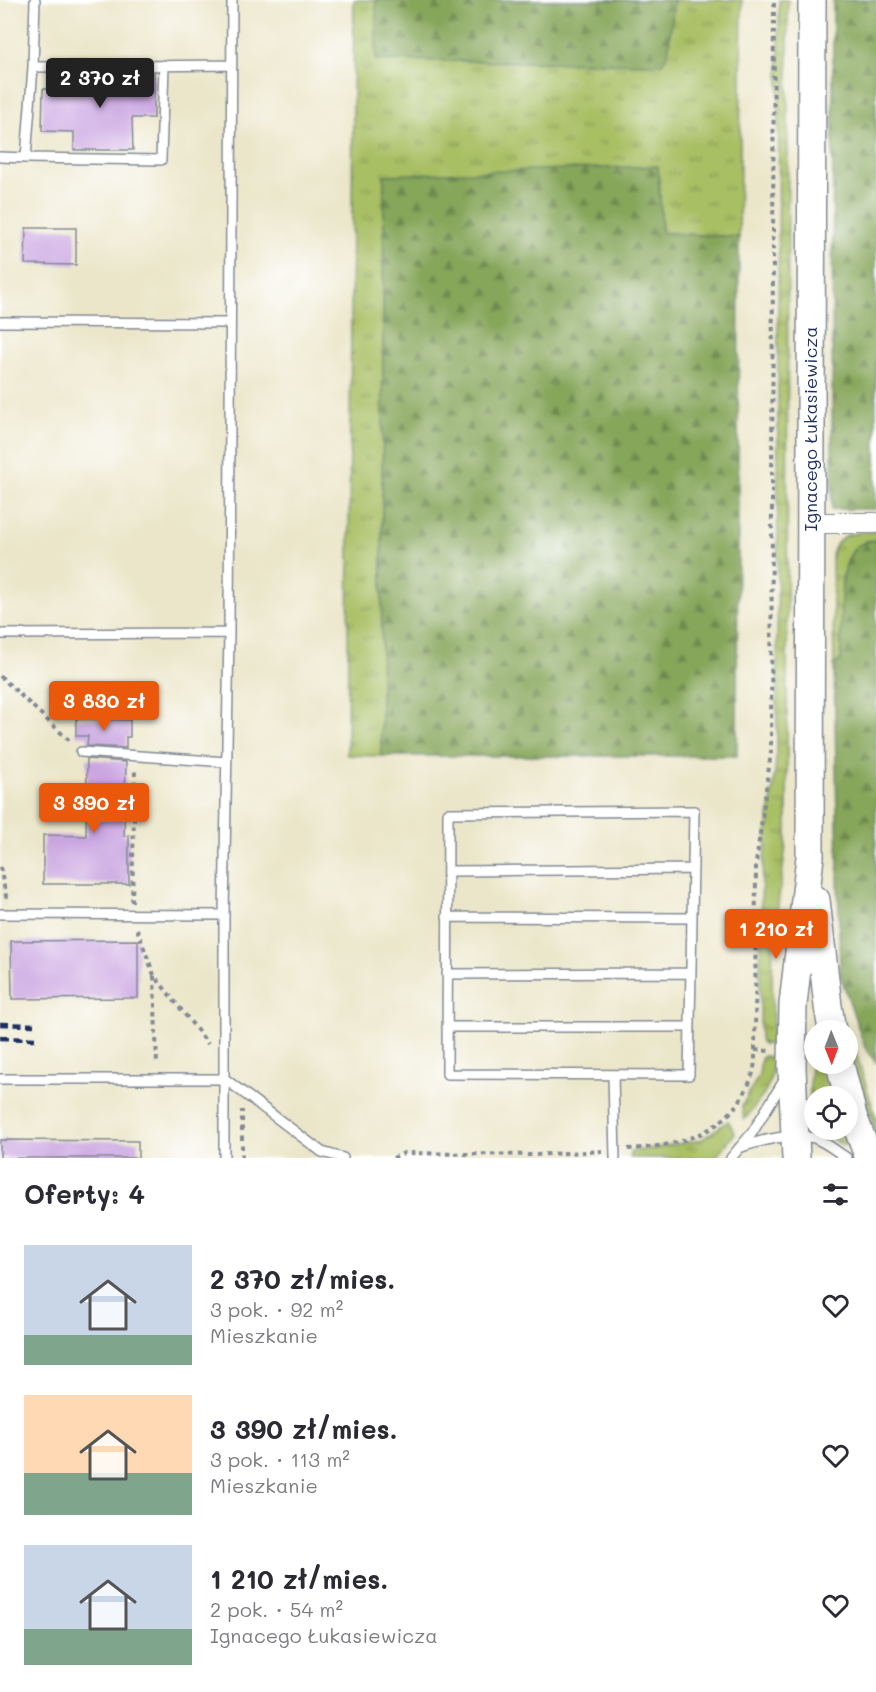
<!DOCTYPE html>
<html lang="pl">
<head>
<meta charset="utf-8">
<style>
	:root { --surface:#fff; --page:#f7f7f7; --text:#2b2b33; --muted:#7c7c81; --accent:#ea580c }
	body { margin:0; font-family:Mali,sans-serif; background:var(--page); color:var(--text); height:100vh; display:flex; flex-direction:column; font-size:22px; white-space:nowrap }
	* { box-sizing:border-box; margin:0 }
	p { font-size:20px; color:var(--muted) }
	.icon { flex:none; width:33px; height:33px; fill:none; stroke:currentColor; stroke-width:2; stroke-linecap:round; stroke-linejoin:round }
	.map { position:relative; height:1158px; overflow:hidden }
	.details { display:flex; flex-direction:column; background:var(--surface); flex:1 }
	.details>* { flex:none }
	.needle { width:39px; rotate:179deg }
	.buttons { position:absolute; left:804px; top:1020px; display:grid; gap:12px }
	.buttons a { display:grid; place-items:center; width:54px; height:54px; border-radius:50%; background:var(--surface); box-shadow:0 3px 15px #0003; font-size:30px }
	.price { position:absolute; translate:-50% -51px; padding:0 14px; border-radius:6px; background:var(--accent); color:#fff; font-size:20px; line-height:39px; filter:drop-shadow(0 2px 3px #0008) }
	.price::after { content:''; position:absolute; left:50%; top:36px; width:18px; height:14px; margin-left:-9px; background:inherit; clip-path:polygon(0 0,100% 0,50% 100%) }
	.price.on { background:#222; color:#fff }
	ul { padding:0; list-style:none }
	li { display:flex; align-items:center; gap:18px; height:150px; padding:0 24px }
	li span { display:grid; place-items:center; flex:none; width:168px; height:120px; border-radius:0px; color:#555 }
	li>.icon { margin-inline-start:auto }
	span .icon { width:72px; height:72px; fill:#fffc; stroke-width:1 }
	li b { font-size:26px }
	h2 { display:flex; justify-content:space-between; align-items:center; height:72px; padding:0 24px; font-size:26px }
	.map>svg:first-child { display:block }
	.grass { fill:url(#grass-tufts); stroke:#627761; stroke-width:1.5 }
	.forest { fill:url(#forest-firs); stroke:#506a5c; stroke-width:1.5 }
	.building { fill:#caa6e1 }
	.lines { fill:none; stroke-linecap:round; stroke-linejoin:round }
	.lane-casing { stroke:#838a94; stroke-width:12 }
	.street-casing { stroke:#838a94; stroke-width:22 }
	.secondary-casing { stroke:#838a94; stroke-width:30 }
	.path { stroke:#838a94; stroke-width:4; stroke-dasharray:4.5 4.5; stroke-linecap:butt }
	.lane { stroke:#fff; stroke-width:9 }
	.street { stroke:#fff; stroke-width:20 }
	.secondary { stroke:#fff; stroke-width:27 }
	.rail { stroke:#1b2f5e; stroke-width:4.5; stroke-dasharray:9 4.5; stroke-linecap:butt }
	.labels { text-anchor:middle; stroke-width:4.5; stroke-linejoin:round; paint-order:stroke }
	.street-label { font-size:18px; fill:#1b2f5e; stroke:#fff }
</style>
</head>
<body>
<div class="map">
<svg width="876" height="1158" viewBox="0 0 876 1158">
	<defs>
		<pattern id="grass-tufts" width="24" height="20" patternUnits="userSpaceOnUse" patternTransform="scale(1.5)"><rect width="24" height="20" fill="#a8bf64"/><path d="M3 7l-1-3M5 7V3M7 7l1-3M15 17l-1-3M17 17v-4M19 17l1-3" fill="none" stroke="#889c56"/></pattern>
		<pattern id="forest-firs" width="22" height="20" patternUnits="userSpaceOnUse" patternTransform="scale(1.5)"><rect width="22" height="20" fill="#86a65a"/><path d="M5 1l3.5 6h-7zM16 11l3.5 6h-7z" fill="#6d884e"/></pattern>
	</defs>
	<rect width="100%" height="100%" fill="#fff"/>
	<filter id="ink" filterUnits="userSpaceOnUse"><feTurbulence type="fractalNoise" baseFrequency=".0167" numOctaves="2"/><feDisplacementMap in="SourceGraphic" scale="12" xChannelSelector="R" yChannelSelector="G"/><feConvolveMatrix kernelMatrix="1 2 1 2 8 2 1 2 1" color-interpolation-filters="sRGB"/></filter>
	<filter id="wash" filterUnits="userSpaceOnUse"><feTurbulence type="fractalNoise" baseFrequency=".008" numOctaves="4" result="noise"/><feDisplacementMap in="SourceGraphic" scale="24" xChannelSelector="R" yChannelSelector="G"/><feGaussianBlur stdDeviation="1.35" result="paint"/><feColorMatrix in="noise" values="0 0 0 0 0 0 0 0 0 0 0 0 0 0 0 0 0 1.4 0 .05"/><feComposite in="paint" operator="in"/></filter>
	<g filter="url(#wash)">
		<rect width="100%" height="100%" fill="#ebe6c9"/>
		<path class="grass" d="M354,0H742L739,237L662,233L658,167L384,176L381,756L347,755Z
			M779,0H788L787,833C784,871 776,909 773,947C771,979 773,1012 773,1044H764L761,1042L760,1037C761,985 759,933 762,881C765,837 774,793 777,749Z
			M876,531V540L865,541L842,577L841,660L834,665L832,554C839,531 855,533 876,531Z
			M848,1048L855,1050L876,1118V1135Z
			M811,1055H814V1064H827L835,1096H814V1130H846L850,1140L849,1144L843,1145L819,1131L809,1129Z
			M763,1056L773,1057C773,1087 762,1098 744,1120L742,1106L759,1075L761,1059Z
			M728,1121L735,1133L715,1158H630V1152L701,1140Z"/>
		<path class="forest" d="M376,0H674L668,54L661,64L376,60Z
			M833,0H876V509H832Z
			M658,166L662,233L739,237L737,756H381L384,175Z
			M876,540V1063L865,1048L840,974L834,665L841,660C842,630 836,577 852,552C857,544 867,541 876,540Z"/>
		<g id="blocks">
			<path class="building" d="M74,73H154V118H132L133,150H74V132L42,131L43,89H74Z
				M26,228H76V265L25,264Z
				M76,719L130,720V737H126V748L87,746L88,736H76Z
				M87,759L126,762L124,836L129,835V884H43V835L86,836Z
				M138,940V998L12,999L11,941Z
				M0,1140L138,1141V1158H0Z"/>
		</g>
	</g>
	<g filter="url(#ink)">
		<use href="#blocks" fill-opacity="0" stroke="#838a94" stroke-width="1.5"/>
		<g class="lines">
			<defs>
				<path id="lane" d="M35,0L33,67L231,65
					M33,67L26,158L161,160L164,65
					M0,157L26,158
					M0,322L230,323
					M0,634L229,633
					M81,752L227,762
					M694,811L689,1075L447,1074L448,813Z
					M448,871L693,869
					M0,914L224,915
					M447,917L692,918
					M447,974L691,973
					M447,1027H690
					M613,1075L615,1158
					M0,1079H225L322,1152L343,1158
					M739,1148C762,1140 791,1132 814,1138C826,1142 837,1152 847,1158
					M224,1158V915L229,633L232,0
					M731,1158L752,1133L786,1077"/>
				<path id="street" d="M811,523H876"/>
				<path id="secondary" d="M816,900L828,1006L832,1030
					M840,1064L853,1116L869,1158
					M796,1158L792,1068L793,1004L810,857L812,0"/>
			</defs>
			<use href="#lane" class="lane-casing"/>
			<use href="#street" class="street-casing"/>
			<use href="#secondary" class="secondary-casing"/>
			<path class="path" d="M0,676L72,743
				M0,867L7,901
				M132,902L135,771
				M137,929L154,975L208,1044
				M154,976L157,1064
				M755,1050L770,1051
				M628,1149C683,1146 734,1132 753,1073C755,1066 755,1058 755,1050L756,863L771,752L774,0
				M242,1158V1110
				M393,1158L404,1153L534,1155L602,1151"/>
			<use href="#lane" class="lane"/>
			<use href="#street" class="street"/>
			<use href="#secondary" class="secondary"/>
			<path class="rail" d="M0,1024L34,1025
				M0,1038L35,1039"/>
		</g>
	</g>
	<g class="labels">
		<g class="street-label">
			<text transform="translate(811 429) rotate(-90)" y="6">Ignacego Łukasiewicza</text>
		</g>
	</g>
</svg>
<div class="buttons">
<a><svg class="needle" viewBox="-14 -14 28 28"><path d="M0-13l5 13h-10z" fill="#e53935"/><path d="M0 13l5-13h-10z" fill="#7c7c81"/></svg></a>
<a><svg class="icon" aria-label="locate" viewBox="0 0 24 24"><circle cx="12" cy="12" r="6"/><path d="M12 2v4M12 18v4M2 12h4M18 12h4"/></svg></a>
</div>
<b class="price on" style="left:100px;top:109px">2 370 zł</b>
<b class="price" style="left:104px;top:732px">3 830 zł</b>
<b class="price" style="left:94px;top:834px">3 390 zł</b>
<b class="price" style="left:776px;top:960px">1 210 zł</b>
</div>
<section class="details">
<h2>Oferty: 4<svg class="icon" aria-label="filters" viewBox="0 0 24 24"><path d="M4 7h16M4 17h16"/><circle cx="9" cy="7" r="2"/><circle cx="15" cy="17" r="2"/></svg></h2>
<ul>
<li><span style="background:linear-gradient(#c9d6e8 75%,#7fa58c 0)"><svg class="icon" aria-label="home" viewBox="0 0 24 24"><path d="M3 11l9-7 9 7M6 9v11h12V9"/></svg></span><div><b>2 370 zł/mies.</b><p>3 pok. · 92 m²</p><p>Mieszkanie</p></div><svg class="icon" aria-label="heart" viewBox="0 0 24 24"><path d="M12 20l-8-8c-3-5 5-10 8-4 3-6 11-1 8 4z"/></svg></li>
<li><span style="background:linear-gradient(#ffd9b3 65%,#7fa58c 0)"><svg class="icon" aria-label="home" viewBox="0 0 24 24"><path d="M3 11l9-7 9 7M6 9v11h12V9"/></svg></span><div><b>3 390 zł/mies.</b><p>3 pok. · 113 m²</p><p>Mieszkanie</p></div><svg class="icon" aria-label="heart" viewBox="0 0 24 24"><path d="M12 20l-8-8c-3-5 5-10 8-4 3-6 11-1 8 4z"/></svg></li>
<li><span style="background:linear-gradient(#c9d6e8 70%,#7fa58c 0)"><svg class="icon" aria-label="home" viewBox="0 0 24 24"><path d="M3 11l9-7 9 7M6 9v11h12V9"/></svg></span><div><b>1 210 zł/mies.</b><p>2 pok. · 54 m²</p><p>Ignacego Łukasiewicza</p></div><svg class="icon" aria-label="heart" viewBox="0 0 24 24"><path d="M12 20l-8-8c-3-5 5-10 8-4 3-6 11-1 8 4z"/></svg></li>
</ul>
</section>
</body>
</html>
